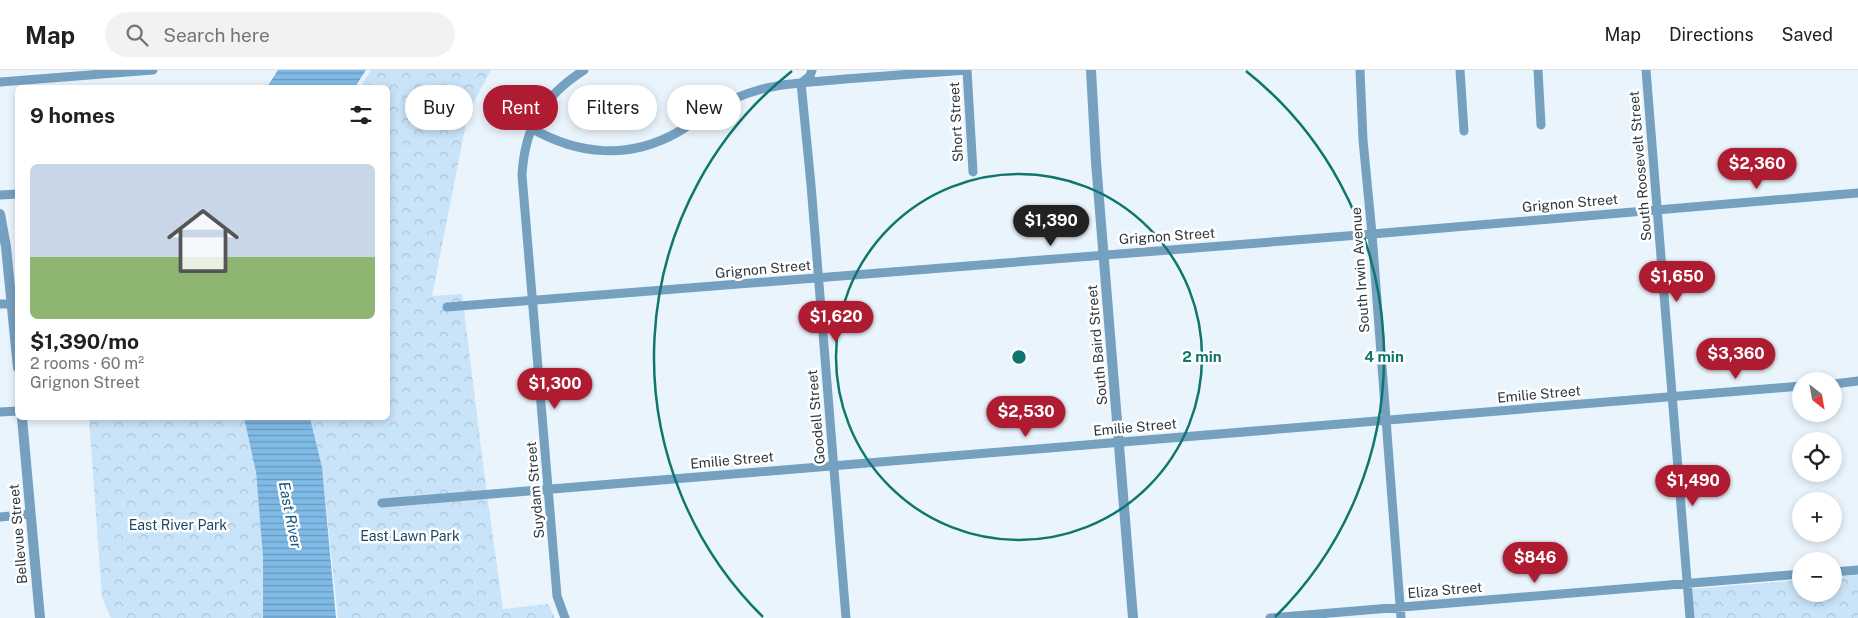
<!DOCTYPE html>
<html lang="en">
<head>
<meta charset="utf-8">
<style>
	:root { --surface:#fff; --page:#f2f2f2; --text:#202124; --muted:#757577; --line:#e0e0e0; --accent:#af1b31 }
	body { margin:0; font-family:"Public Sans",sans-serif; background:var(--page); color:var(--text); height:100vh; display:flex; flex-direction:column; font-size:19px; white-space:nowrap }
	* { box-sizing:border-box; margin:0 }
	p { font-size:16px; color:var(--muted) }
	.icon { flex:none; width:28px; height:28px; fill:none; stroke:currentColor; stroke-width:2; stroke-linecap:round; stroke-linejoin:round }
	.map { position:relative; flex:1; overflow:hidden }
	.panel { position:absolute; left:15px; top:15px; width:375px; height:335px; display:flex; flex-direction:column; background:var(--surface); border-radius:8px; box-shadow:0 2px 8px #0003 }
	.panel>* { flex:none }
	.guide { position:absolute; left:405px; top:15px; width:475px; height:45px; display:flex; gap:10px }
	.needle { width:32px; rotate:149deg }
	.buttons { position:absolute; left:1792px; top:302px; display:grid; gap:10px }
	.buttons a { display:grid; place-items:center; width:50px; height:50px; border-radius:50%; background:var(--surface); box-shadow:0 2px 8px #0003; font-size:25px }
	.price { position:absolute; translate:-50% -42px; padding:0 11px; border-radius:18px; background:var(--accent); color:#fff; font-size:16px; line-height:32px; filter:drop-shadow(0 1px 2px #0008) }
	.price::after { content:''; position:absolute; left:50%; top:30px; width:15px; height:11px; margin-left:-8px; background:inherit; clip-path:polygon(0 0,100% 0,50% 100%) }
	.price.current { background:#222; color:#fff }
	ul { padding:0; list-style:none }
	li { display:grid; align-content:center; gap:10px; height:265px; padding:0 15px }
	li span { display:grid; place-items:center; height:155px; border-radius:8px; color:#555 }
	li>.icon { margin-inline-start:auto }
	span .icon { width:90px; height:90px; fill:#fffc; stroke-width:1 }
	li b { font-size:21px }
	h2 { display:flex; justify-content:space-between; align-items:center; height:60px; padding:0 15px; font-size:21px }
	.chip { padding:0 18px; border-radius:22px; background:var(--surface); box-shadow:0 2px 8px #0003; font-size:18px; line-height:45px }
	.chip.current { background:var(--accent); color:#fff }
	header { display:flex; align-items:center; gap:30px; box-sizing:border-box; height:70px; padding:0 25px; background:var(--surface); border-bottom:1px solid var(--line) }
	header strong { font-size:24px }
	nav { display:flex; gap:28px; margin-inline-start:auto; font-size:18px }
	.search { width:350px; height:45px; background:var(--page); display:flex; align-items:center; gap:12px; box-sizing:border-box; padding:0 18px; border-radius:28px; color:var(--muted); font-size:19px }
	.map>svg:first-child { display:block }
	.forest { fill:url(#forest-crowns) }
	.water { fill:url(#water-rules) }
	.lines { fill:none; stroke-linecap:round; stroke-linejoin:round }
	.minor { stroke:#75a0c0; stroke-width:9 }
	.tertiary { stroke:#75a0c0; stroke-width:10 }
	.ring { fill:none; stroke:#0f766e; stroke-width:2.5 }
	.labels { text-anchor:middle; stroke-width:5; stroke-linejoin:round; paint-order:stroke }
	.street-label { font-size:14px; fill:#2f3941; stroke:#fff }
	.park-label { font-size:14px; fill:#1b4866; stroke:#fff }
	.water-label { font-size:15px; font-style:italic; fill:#115680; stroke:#fff }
	.centre { fill:#0f766e; stroke:#fff; stroke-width:2.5 }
	.ring-label { font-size:15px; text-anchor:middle; font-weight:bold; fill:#0f766e; stroke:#fff; stroke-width:5; stroke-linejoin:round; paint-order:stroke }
</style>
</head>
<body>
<header>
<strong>Map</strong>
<div class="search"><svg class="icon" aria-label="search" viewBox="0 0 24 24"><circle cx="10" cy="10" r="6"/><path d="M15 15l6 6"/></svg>Search here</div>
<nav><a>Map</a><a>Directions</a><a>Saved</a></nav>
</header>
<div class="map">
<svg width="1858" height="548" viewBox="0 0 1858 548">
	<defs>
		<pattern id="forest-crowns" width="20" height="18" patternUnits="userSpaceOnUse" patternTransform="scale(1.25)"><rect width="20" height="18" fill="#c9e3f8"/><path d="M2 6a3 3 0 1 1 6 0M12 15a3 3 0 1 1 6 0" fill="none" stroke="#adc4d6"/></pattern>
		<pattern id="water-rules" width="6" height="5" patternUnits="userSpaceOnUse" patternTransform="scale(1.25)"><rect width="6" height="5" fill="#80bae6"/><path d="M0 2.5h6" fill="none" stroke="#6998bc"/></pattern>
	</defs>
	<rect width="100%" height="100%" fill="#eaf4fc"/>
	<path class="forest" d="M371,0H491L468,43L432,226L462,224L486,418L503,539L548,534L555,548H338L322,397L310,348H388V18L360,17Z
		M89,348H244L256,402L263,487V548H111L102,527Z
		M1858,505V548H1694L1692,519L1801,510V524H1834V507Z"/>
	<path class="water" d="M278,0H366L355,17H267Z
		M244,348H310L322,397L336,548H263V487L256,402Z"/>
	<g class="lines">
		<path class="minor" d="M812,0L810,6L801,13L811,115L846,548
			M967,0L973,102
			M1360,0L1363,70L1372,164L1401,548
			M1460,0L1464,61
			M1538,0L1541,55
			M1646,0L1690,548
			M0,12L153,0
			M531,58C578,85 629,90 678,62C689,56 699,47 710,41C726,31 744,24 762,19C789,12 818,12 845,9C886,6 926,3 967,0
			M0,125L18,124
			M0,234H12
			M447,237L1372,164L1858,123
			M1834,314L1858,311
			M0,342L18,341
			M382,433L1801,316
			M0,447L30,444
			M1834,502L1858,500
			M565,548L557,526L522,105C525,55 543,27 584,0
			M1270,548L1801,504"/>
		<path class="tertiary" d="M1091,0L1096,92L1133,548
			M0,144L6,177L18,298
			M22,348L40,548"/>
	</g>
	<g class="ring">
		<circle cx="1019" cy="287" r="183"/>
		<path d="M763 547A365 365 0 0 1 792 1M1246 1A365 365 0 0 1 1275 547"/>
	</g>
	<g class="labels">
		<g class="street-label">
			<text transform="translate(956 52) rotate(-93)" y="5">Short Street</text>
			<text transform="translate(1640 96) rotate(-95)" y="5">South Roosevelt Street</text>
			<text transform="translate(1570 133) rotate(-5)" y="5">Grignon Street</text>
			<text transform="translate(1167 166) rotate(-4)" y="5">Grignon Street</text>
			<text transform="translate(763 199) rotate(-5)" y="5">Grignon Street</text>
			<text transform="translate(1360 200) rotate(-94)" y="5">South Irwin Avenue</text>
			<text transform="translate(1097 275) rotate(-95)" y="5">South Baird Street</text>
			<text transform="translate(1539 324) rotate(-5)" y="5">Emilie Street</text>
			<text transform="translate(816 347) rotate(-95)" y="5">Goodell Street</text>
			<text transform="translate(1135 357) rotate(-5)" y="5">Emilie Street</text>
			<text transform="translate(732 390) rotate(-5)" y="5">Emilie Street</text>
			<text transform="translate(535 420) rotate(-95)" y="5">Suydam Street</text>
			<text transform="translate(18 464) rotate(-95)" y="5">Bellevue Street</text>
			<text transform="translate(1445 520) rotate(-5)" y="5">Eliza Street</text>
		</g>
		<g class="park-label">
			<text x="178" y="460">East River Park</text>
			<text x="410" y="471">East Lawn Park</text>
		</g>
		<g class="water-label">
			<text transform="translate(290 445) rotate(79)" y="5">East River</text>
		</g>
	</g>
	<circle cx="1019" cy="287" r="8" class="centre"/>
	<g class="ring-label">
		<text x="1202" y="292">2 min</text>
		<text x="1384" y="292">4 min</text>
	</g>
</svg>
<div class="buttons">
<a><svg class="needle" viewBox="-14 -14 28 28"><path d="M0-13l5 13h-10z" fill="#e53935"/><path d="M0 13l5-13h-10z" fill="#757577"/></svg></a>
<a><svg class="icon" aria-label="locate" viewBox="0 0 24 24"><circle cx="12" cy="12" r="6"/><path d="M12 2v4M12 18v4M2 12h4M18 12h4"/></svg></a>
<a>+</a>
<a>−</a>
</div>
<b class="price" style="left:1757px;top:120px">$2,360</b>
<b class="price current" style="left:1051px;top:177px">$1,390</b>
<b class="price" style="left:1677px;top:233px">$1,650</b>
<b class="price" style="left:836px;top:273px">$1,620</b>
<b class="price" style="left:1736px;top:310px">$3,360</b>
<b class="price" style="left:555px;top:340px">$1,300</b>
<b class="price" style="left:1026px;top:368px">$2,530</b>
<b class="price" style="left:1693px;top:437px">$1,490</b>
<b class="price" style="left:1535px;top:514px">$846</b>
<div class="guide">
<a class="chip">Buy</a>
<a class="chip current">Rent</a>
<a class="chip">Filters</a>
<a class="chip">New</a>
</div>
<section class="panel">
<h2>9 homes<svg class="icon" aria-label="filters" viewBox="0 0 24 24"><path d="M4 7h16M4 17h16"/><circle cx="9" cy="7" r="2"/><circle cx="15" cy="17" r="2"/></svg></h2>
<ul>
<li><span style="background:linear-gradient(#c9d6e8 60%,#8fb573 0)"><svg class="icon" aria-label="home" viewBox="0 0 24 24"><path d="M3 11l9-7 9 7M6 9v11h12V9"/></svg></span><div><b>$1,390/mo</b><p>2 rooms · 60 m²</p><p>Grignon Street</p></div></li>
</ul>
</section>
</div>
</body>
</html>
